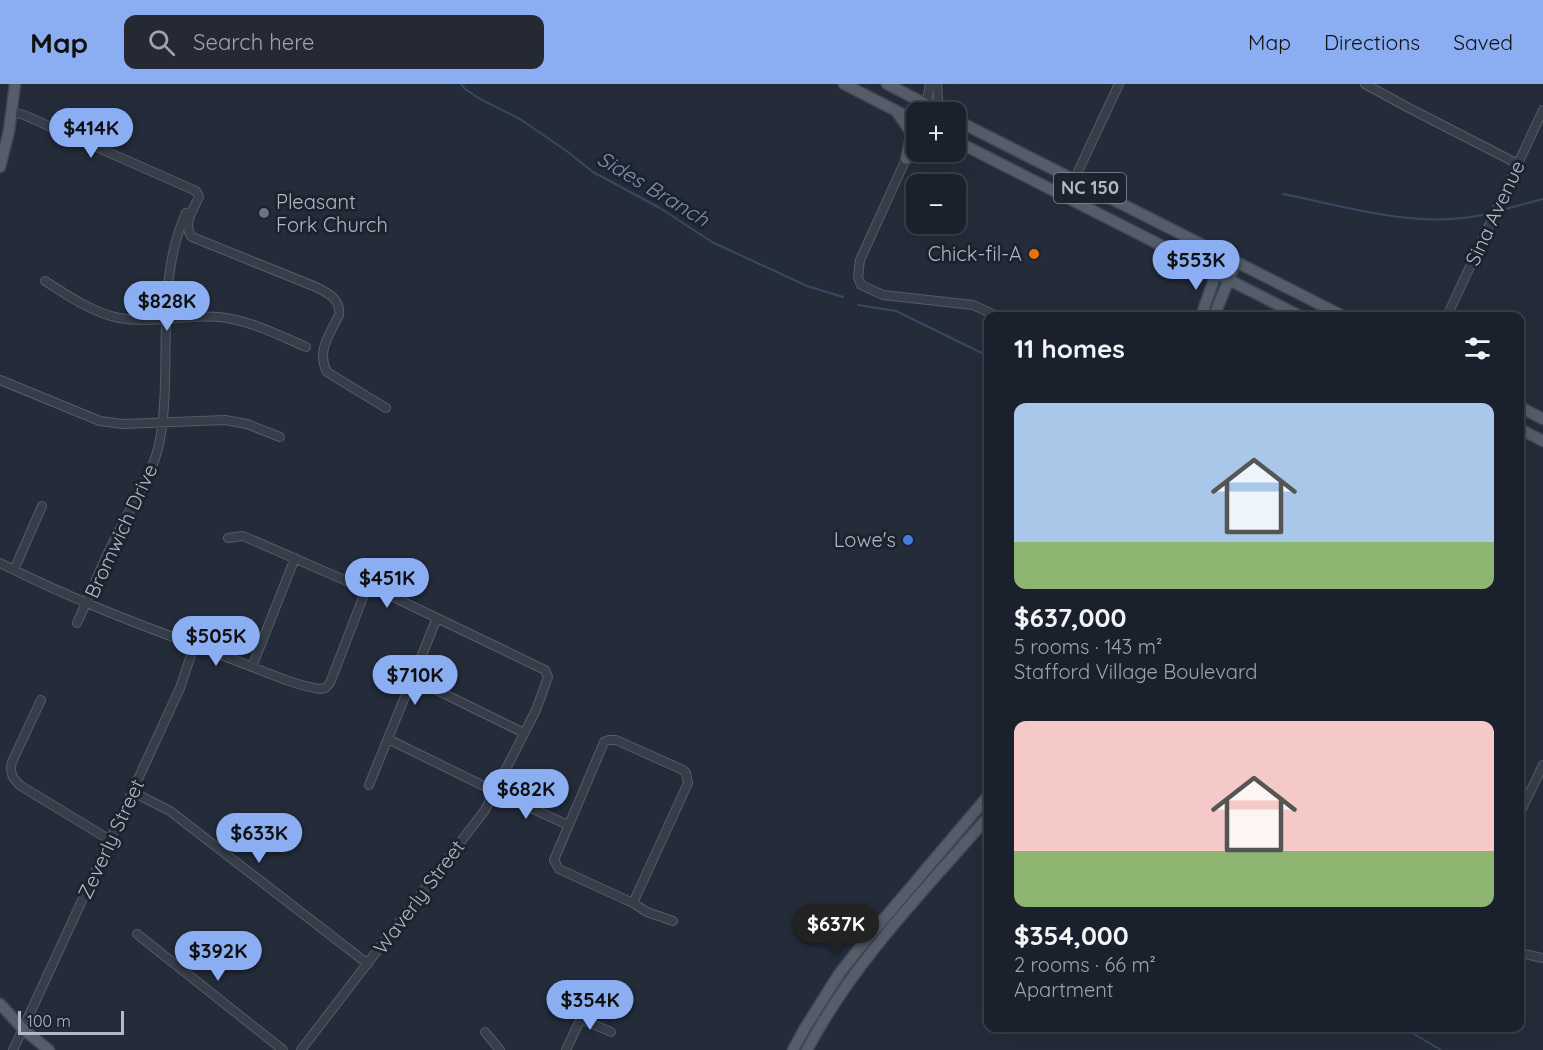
<!DOCTYPE html>
<html lang="en">
<head>
<meta charset="utf-8">
<style>
	:root { --surface:#1b212c; --page:#242934; --text:#f1f3f6; --muted:#a0a3a9; --line:#393e48; --accent:#8badf2 }
	body { margin:0; font-family:Quicksand,sans-serif; background:var(--page); color:var(--text); height:100vh; display:flex; flex-direction:column; font-size:22px; white-space:nowrap }
	* { box-sizing:border-box; margin:0 }
	p { font-size:20px; color:var(--muted) }
	.icon { flex:none; width:33px; height:33px; fill:none; stroke:currentColor; stroke-width:2; stroke-linecap:round; stroke-linejoin:round }
	.map { position:relative; flex:1; overflow:hidden }
	.details { position:absolute; left:984px; top:228px; width:540px; height:720px; display:flex; flex-direction:column; background:var(--surface); border-radius:12px; box-shadow:0 6px 24px #0002,0 0 0 2px var(--line) }
	.details>* { flex:none }
	.fabs { position:absolute; left:906px; top:18px; display:grid; gap:12px }
	.fabs a { display:grid; place-items:center; width:60px; height:60px; border-radius:12px; background:var(--surface); box-shadow:0 6px 24px #0002,0 0 0 2px var(--line); font-size:30px }
	.scale { position:absolute; left:18px; bottom:15px; width:106px; box-sizing:border-box; padding-left:6px; border:3px solid #b2b9c6; border-top:0; font-size:16px; line-height:21px; white-space:nowrap; color:#b2b9c6; -webkit-text-stroke:4px #1c232f; paint-order:stroke }
	.price { position:absolute; translate:-50% -51px; padding:0 14px; border-radius:21px; background:var(--accent); color:#111; font-size:20px; line-height:39px; filter:drop-shadow(0 2px 3px #0008) }
	.price::after { content:''; position:absolute; left:50%; top:36px; width:18px; height:14px; margin-left:-9px; background:inherit; clip-path:polygon(0 0,100% 0,50% 100%) }
	.price.active { background:#222; color:#fff }
	ul { padding:0; list-style:none }
	li { display:grid; align-content:center; gap:12px; height:318px; padding:0 30px }
	li span { display:grid; place-items:center; height:186px; border-radius:12px; color:#555 }
	li>.icon { margin-inline-start:auto }
	span .icon { width:108px; height:108px; fill:#fffc; stroke-width:1 }
	li b { font-size:26px }
	h2 { display:flex; justify-content:space-between; align-items:center; height:72px; padding:0 30px; font-size:26px }
	header { display:flex; align-items:center; gap:36px; box-sizing:border-box; height:84px; padding:0 30px; background:var(--accent); color:#111 }
	header strong { font-size:28px }
	nav { display:flex; gap:33px; margin-inline-start:auto; font-size:21px }
	.search { width:420px; height:54px; background:var(--page); display:flex; align-items:center; gap:15px; box-sizing:border-box; padding:0 21px; border-radius:12px; color:var(--muted); font-size:22px }
	.map>svg:first-child { display:block }
	.lines { fill:none; stroke-linecap:round; stroke-linejoin:round }
	.stream { stroke:#394862; stroke-width:2 }
	.minor-casing { stroke:#555c68; stroke-width:10 }
	.major-casing { stroke:#404753; stroke-width:13 }
	.minor { stroke:#373e4a; stroke-width:8 }
	.major { stroke:#555d6a; stroke-width:10 }
	.worship-dot { fill:#6b7280; stroke:#1c232f; stroke-width:2 }
	.food-dot { fill:#e8710a; stroke:#1c232f; stroke-width:2 }
	.shop-dot { fill:#3f7fe0; stroke:#1c232f; stroke-width:2 }
	.labels { text-anchor:middle; stroke-width:6; stroke-linejoin:round; paint-order:stroke }
	.shield { fill:#1c232f; stroke:#858c99; stroke-width:1.5 }
	.shield-label { font-size:18px; font-weight:bold; fill:#b2b9c6 }
	.poi-label { font-size:20px; fill:#b2b9c6; stroke:#1c232f; text-anchor:end }
	.street-label { font-size:20px; fill:#b2b9c6; stroke:#1c232f }
	.water-label { font-size:21px; font-style:italic; fill:#7c8eac; stroke:#1c232f }
</style>
</head>
<body>
<header>
<strong>Map</strong>
<div class="search"><svg class="icon" aria-label="search" viewBox="0 0 24 24"><circle cx="10" cy="10" r="6"/><path d="M15 15l6 6"/></svg>Search here</div>
<nav><a>Map</a><a>Directions</a><a>Saved</a></nav>
</header>
<div class="map">
<svg width="1543" height="966" viewBox="0 0 1543 966">
	<rect width="100%" height="100%" fill="#242c3a"/>
	<g class="lines">
		<path class="stream" d="M461,0L465,5L480,15L520,35L568,68L593,88L660,124L712,158L807,202L843,213
			M1283,110C1349,123 1419,146 1487,130
			M1502,126L1543,115
			M858,221L896,227L988,272
			M1404,944L1441,966"/>
		<defs>
			<path id="minor" d="M937,0L939,28
				M1365,0L1405,22L1518,80
				M12,28L24,31L196,107L199,113C193,126 182,141 192,153L316,203C328,209 341,215 339,231C330,250 316,267 327,288L386,324
				M925,28L930,0
				M906,75L860,176L858,193L861,201L883,211L973,221L997,232
				M1074,96L1119,0
				M45,197C67,211 93,229 119,234C152,240 186,230 219,233C250,236 278,251 306,263
				M1447,232L1543,26
				M0,296L100,337L123,340L225,336L247,340L280,353
				M228,454L243,452L349,498L387,510L545,586L548,593L536,626L485,726L301,966
				M0,479C74,517 151,545 229,574C254,583 295,602 320,605L325,604L330,599L367,503
				M14,486L42,422
				M77,539C92,507 104,474 121,443C135,415 154,388 160,356C173,281 154,200 186,129
				M252,583L295,474
				M412,594L524,649
				M41,616L12,678C9,689 13,695 21,702L110,756
				M388,655L494,707L568,741
				M609,656H616L683,686L686,689L688,699L633,819L559,785L554,776L602,663L604,658Z
				M369,701L437,534
				M133,708L170,727L368,880
				M1520,729L1543,681
				M633,819L647,828L673,837
				M137,850L283,966
				M1520,869L1543,874
				M581,935L611,948
				M485,948L500,966
				M13,966L180,604L194,562
				M566,966L590,915"/>
			<path id="major" d="M844,0L916,37
				M887,0L941,28
				M897,28L912,50L906,75
				M956,36L1343,232
				M956,57L1300,232
				M0,83L9,47L15,0
				M1201,232L1216,190L1225,173
				M1214,232L1236,178
				M1520,323L1543,335
				M1520,345L1543,357
				M0,920L24,946L49,966
				M793,966L805,944L839,890L861,862L988,712
				M807,966C853,878 924,807 988,733"/>
		</defs>
		<use href="#minor" class="minor-casing"/>
		<use href="#major" class="major-casing"/>
		<use href="#minor" class="minor"/>
		<use href="#major" class="major"/>
	</g>
	<circle class="worship-dot" cx="264" cy="129" r="6"/>
	<circle class="food-dot" cx="1034" cy="170" r="6"/>
	<circle class="shop-dot" cx="908" cy="456" r="6"/>
	<g class="labels">
		<rect class="shield" x="1054" y="89" width="72" height="30" rx="4.5"/>
		<g class="shield-label">
			<text x="1090" y="110">NC 150</text>
		</g>
		<g class="poi-label">
			<text x="276" y="125" text-anchor="start">Pleasant<tspan x="276" dy="23">Fork Church</tspan></text>
			<text x="1022" y="177">Chick-fil-A</text>
			<text x="896" y="463">Lowe's</text>
		</g>
		<g class="street-label">
			<text transform="translate(1495 129) rotate(-65)" y="7">Sina Avenue</text>
			<text transform="translate(121 447) rotate(-65)" y="7">Bromwich Drive</text>
			<text transform="translate(111 755) rotate(-65)" y="7">Zeverly Street</text>
			<text transform="translate(419 813) rotate(-53)" y="7">Waverly Street</text>
		</g>
		<g class="water-label">
			<text transform="translate(653 105) rotate(31)" y="7">Sides Branch</text>
		</g>
	</g>
</svg>
<div class="fabs">
<a>+</a>
<a>−</a>
</div>
<div class="scale">100 m</div>
<b class="price" style="left:91px;top:75px">$414K</b>
<b class="price" style="left:1196px;top:207px">$553K</b>
<b class="price" style="left:167px;top:248px">$828K</b>
<b class="price" style="left:387px;top:525px">$451K</b>
<b class="price" style="left:216px;top:583px">$505K</b>
<b class="price" style="left:415px;top:622px">$710K</b>
<b class="price" style="left:526px;top:736px">$682K</b>
<b class="price" style="left:259px;top:780px">$633K</b>
<b class="price active" style="left:836px;top:871px">$637K</b>
<b class="price" style="left:218px;top:898px">$392K</b>
<b class="price" style="left:590px;top:947px">$354K</b>
<section class="details">
<h2>11 homes<svg class="icon" aria-label="filters" viewBox="0 0 24 24"><path d="M4 7h16M4 17h16"/><circle cx="9" cy="7" r="2"/><circle cx="15" cy="17" r="2"/></svg></h2>
<ul>
<li><span style="background:linear-gradient(#a9c7e8 75%,#8fb573 0)"><svg class="icon" aria-label="home" viewBox="0 0 24 24"><path d="M3 11l9-7 9 7M6 9v11h12V9"/></svg></span><div><b>$637,000</b><p>5 rooms · 143 m²</p><p>Stafford Village Boulevard</p></div></li>
<li><span style="background:linear-gradient(#f6c9c9 70%,#8fb573 0)"><svg class="icon" aria-label="home" viewBox="0 0 24 24"><path d="M3 11l9-7 9 7M6 9v11h12V9"/></svg></span><div><b>$354,000</b><p>2 rooms · 66 m²</p><p>Apartment</p></div></li>
</ul>
</section>
</div>
</body>
</html>
